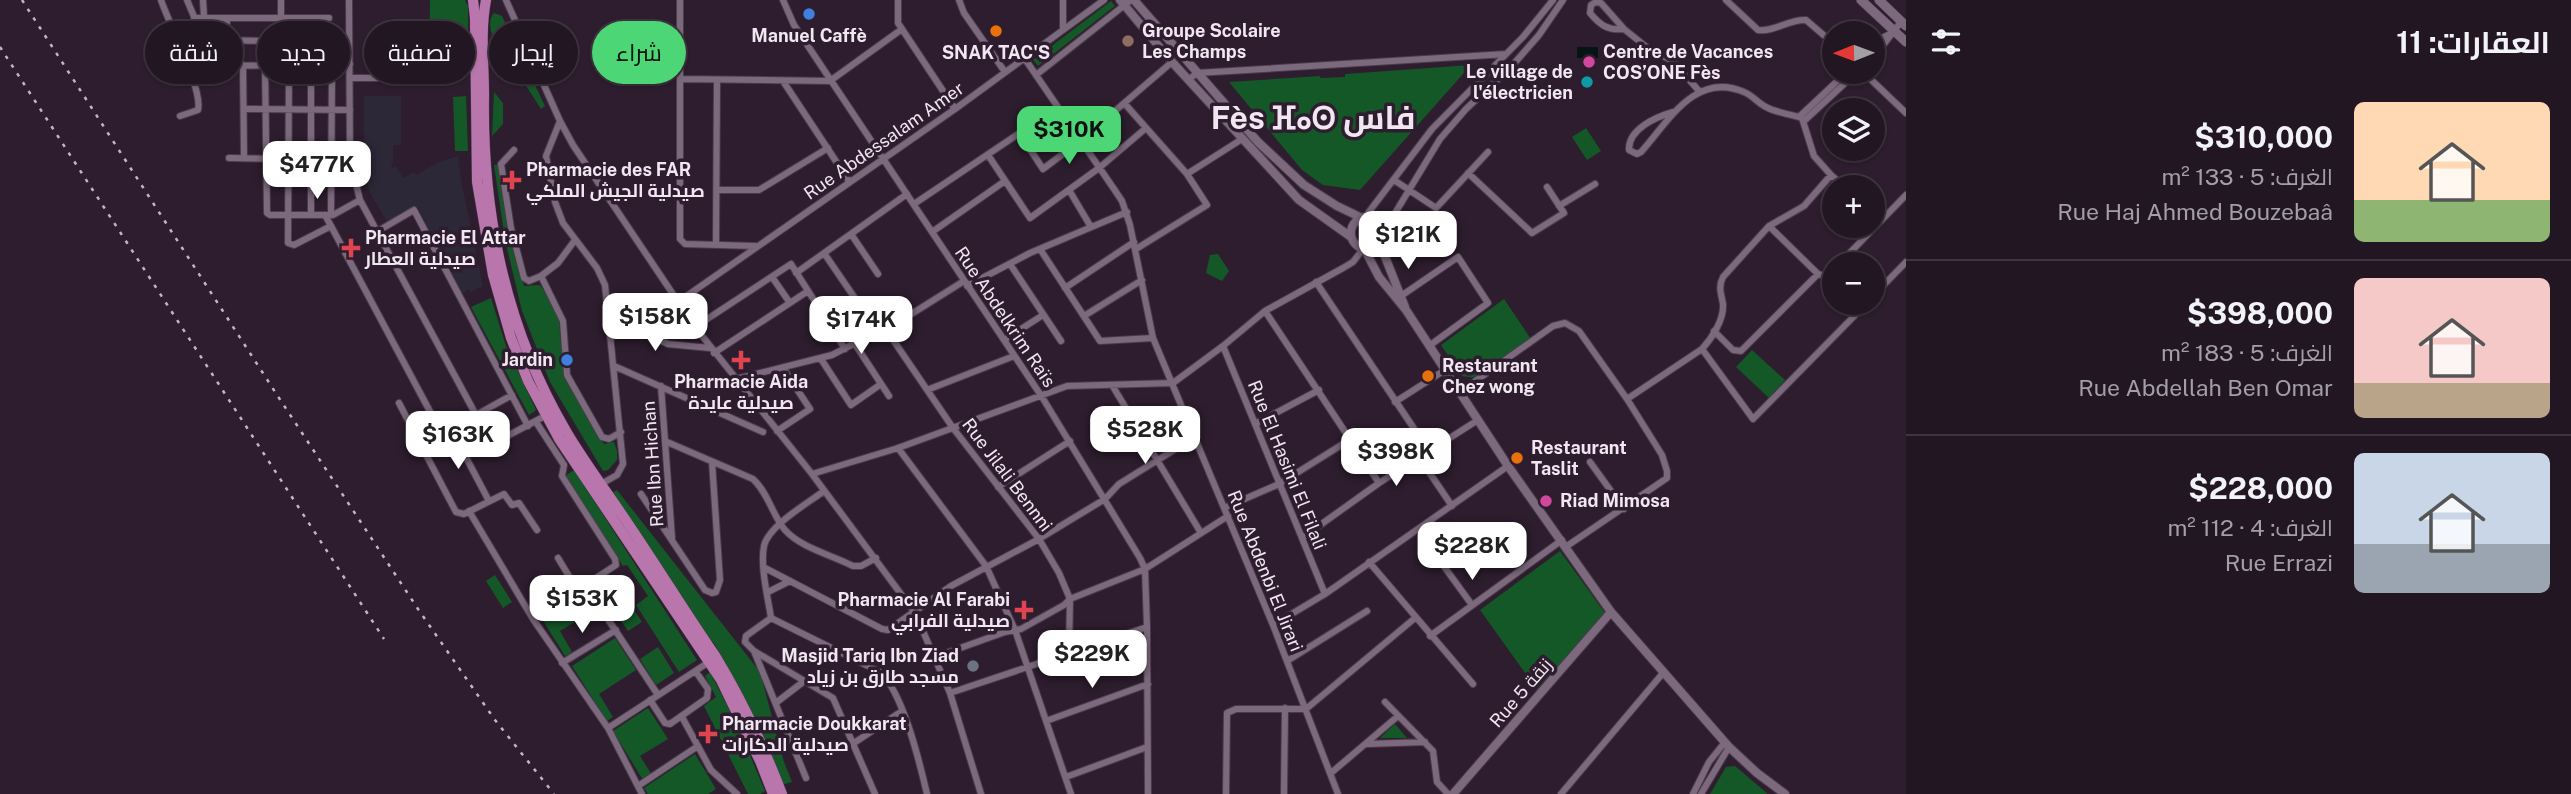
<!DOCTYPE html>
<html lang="ar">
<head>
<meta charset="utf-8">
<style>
	:root { --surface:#221622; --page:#2e232f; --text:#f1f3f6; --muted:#a29fa5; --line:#3f3540; --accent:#4dd676 }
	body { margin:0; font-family:"Public Sans",Cairo,"Noto Sans Tifinagh",sans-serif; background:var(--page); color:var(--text); direction:rtl; height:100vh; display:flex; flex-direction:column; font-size:26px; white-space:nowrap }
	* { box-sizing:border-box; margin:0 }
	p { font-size:23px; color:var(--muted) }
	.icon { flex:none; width:38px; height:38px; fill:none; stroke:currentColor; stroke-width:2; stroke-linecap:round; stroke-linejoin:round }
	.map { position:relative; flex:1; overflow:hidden; direction:ltr }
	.panel { display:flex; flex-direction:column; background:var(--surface); width:665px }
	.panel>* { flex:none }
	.hud { position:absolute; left:21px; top:21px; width:665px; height:63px; direction:rtl; display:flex; gap:14px }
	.needle { width:46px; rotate:269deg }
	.controls { position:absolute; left:1822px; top:21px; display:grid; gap:14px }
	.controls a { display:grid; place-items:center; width:63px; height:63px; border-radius:50%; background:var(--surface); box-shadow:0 2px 5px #0004,0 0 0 2px var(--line); font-size:35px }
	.price { position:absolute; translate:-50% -60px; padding:0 16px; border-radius:14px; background:#fff; color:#222; font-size:23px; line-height:46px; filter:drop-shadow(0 2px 4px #0008) }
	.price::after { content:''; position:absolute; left:50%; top:42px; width:21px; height:16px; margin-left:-10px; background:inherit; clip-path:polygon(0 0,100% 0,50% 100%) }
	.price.active { background:var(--accent); color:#111 }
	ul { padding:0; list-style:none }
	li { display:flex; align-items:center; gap:21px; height:175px; padding:0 21px }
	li+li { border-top:2px solid var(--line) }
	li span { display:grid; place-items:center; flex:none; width:196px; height:140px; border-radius:10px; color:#555 }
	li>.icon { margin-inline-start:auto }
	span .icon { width:84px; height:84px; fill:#fffc; stroke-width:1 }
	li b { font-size:30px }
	h2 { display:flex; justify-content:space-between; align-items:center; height:84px; padding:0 21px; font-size:30px }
	.chip { padding:0 24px; border-radius:32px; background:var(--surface); box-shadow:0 2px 5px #0004,0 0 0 2px var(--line); font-size:24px; line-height:63px }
	.chip.active { background:var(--accent); color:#111 }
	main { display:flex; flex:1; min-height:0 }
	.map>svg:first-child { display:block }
	.education { fill:#2c2838 }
	.green { fill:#145828 }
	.water { fill:#061416 }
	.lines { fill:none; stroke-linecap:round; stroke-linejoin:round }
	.minor-casing { stroke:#4a3c4b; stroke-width:8 }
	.tertiary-casing { stroke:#4a3c4b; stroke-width:10 }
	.secondary-casing { stroke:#4a3c4b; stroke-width:10 }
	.primary-casing { stroke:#4a3c4b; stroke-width:11 }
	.minor { stroke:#7d697e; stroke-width:6 }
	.tertiary { stroke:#7d697e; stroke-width:8 }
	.secondary { stroke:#7d697e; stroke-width:9 }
	.primary { stroke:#b876ad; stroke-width:10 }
	.rail { stroke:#c3b6c3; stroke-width:2.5; stroke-dasharray:3.5 7; stroke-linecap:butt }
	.shop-dot { fill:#3f7fe0; stroke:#2d1d2e; stroke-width:2.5 }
	.food-dot { fill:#e8710a; stroke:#2d1d2e; stroke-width:2.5 }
	.education-dot { fill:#8d6e63; stroke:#2d1d2e; stroke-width:2.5 }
	.hotel-dot { fill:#d1479c; stroke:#2d1d2e; stroke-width:2.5 }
	.culture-dot { fill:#0f9aa8; stroke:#2d1d2e; stroke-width:2.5 }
	.health-dot { fill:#e0444e; stroke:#2d1d2e; stroke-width:2.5 }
	.worship-dot { fill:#6b7280; stroke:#2d1d2e; stroke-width:2.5 }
	.labels { text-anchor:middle; stroke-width:7; stroke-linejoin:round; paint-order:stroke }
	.poi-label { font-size:18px; font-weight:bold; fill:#f2e6f2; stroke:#2d1d2e; text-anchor:start }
	.street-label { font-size:18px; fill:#f2e6f2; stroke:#2d1d2e }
	.town-label { font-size:32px; font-weight:bold; fill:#f2e6f2; stroke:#2d1d2e }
</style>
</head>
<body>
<main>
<section class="panel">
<h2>العقارات: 11<svg class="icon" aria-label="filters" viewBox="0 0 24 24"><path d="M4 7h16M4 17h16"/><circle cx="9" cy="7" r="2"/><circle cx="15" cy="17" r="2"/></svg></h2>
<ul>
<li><span style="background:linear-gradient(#ffd9b3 70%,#8fb573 0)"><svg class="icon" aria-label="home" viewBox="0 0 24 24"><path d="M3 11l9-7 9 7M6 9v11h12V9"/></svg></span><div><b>$310,000</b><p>الغرف: 5 · 133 m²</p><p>Rue Haj Ahmed Bouzebaâ</p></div></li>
<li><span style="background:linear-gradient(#f6c9c9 75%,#b9a48a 0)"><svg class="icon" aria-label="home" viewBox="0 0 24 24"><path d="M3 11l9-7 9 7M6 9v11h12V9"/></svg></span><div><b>$398,000</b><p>الغرف: 5 · 183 m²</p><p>Rue Abdellah Ben Omar</p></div></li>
<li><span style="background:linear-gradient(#c9d6e8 65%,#9aa5b1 0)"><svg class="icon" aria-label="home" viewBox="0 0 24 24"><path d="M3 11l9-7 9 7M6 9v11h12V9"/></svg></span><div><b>$228,000</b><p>الغرف: 4 · 112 m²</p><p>Rue Errazi</p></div></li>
</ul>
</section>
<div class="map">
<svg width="1906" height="794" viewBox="0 0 1906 794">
	<rect width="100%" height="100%" fill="#2d1d2e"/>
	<path class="education" d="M364,96H401V145H393V164L391,165L392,168L396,166L403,178L414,172L416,175L439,162L458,156L461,180L483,286L471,292L469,289L462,294L417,206L388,223L370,193L364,174Z"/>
	<path class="green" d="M430,0H465L468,6V74L429,75Z
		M1111,1L1115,6L1038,66L1033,60Z
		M494,13L502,16L545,106L541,109L525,84L522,87C512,70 479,30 494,13Z
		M1471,65L1360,190L1323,185L1302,170L1229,82L1320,76V78L1345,77V74Z
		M494,92L503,103V124L492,136Z
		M466,96L468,151H455L453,97Z
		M1586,128L1601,151L1587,160L1572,137Z
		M494,165H498L513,251L524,286L540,285L558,311L564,375L604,444L614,442L617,451V460L608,470L603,471L550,382L522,311L505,240Z
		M1218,254L1229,271L1222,281L1206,273L1210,255Z
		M491,298L506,346L536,410L529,415L471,307Z
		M1504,299L1531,339L1477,378L1462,376L1441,345Z
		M1752,350L1785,380L1769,398L1736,367Z
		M574,470L697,660L679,672L636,605L648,596L627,565L623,566L565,476Z
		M617,490L760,672L784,762L792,782L778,786L729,669L714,643L696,627L610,494Z
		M1560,551L1605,613L1538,691L1480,610Z
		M495,575L512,602L503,608L486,581Z
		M586,592L596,609L560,631L572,652L565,656L542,619Z
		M632,607L642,622L628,631L618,616Z
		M615,638L636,670L599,694L613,717L607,721L572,666Z
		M658,647L674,673L656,685L640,659Z
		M710,672L740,731L765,791L760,794H748L704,706L716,697L705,676Z
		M648,708L668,739L640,756L652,775L643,780L613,731Z
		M1395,724L1407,738H1380Z
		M695,754L716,789L708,794H648L644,788Z
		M1735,766L1768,794H1710L1726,767Z"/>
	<path class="water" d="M1577,47H1598V58H1577Z"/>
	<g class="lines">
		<defs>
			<path id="minor" d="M161,0C169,24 203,89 198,110L180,116
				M187,0L204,40L203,55C205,57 222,64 226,66L350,64
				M203,0L204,17
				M349,0L350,160L360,200L490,441L496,442L545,416
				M506,0L560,121L573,145L695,327L812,474L915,613L950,693L981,794
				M680,0V239L685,244L755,246
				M783,0L794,25L1042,397L1140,558L1145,569L1147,627L1148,794
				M898,0V23L955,109
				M959,0L964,13L1005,72
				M1063,0V30
				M1726,0L1758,30C1775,32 1789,19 1806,20L1834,44
				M194,18H329
				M1624,29C1608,31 1600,25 1590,13L1591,5L1596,2L1601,3L1624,29L1649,49L1673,61L1699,91
				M204,40L330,42
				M1872,47L1880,39L1890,34
				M1872,57C1884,46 1891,34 1901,22
				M1025,59L1114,189L1122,201L1130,225L1153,338L1273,625L1338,794
				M243,65L244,158
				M265,65L267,213L270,215H333L360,200
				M281,65V0
				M289,65L288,243L294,245L331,226L325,215
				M226,66L227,18
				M1863,72L1906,113
				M1036,75L1131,0
				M350,78H429
				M680,79L830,81L902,29
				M1188,80L1197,73L1506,54
				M783,81L849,181
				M1125,104L1187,174L1207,205L1136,249
				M244,109L350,110
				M1799,117L1847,72
				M560,121L546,156L555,202L563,223L597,268L605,285L623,464L617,475L601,484
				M1804,121L1857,72
				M1020,134L1043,169L1080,141L1172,62
				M514,150L501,164L511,228L524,278L529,281L541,276
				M988,155L1030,218L1099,168L1146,128
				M229,158L350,160
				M1468,173L1532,233L1564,213L1547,187
				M1187,174L1242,139
				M1831,175L1845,187
				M1394,180L1436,208L1488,152
				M717,190H759L828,148
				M1069,190L1091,227
				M914,204L1057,108
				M1559,206L1595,184
				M311,215V65
				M331,215L332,64
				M1365,217L1432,129L1523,37L1553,0
				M331,226L442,434L512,395
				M1769,226L1818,274L1825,276L1834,269
				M378,231L414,210L528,426
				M932,232L1005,181
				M1383,233L1440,139L1466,109L1511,67L1539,35L1563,0
				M851,234L878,274
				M575,240L558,263L541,276L563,321L567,375L602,437L609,439L621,432
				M716,245L717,80
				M1040,249L1100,341L1153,338
				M824,253L878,332
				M1010,264L1061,341
				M1839,264L1906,195
				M796,273L907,194
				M772,277L790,303
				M1316,282L1429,451
				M967,286L1030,253L1127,212
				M1065,288L1134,242
				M1401,296L1458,257L1488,303L1429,346
				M1872,297L1906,262
				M678,302L955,109L1104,0
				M1265,311L1379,483
				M1084,316L1142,280
				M609,317L668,344L710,348
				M695,327L791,264L845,349
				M885,328L953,428L1039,539L1059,573L1070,599L1069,651
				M1714,331L1733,350L1741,351L1818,274
				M1004,340L1043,315
				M855,344L889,396
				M1223,346L1325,594
				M1702,349L1753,419L1867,303
				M714,353L808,291
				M821,359L851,405L881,384
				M614,366L763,432
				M736,379L832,355L913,313L964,281
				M1112,385L1201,533
				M661,386L672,538
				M927,390L1014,356
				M1460,392L1553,326L1565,323L1579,331L1627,399L1662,455L1667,471V478L1567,546
				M1627,399L1702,349C1712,338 1724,320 1723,304C1721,293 1718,287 1723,277L1769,226L1804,206L1831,175L1814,156L1802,118C1790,114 1777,113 1766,107C1758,103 1752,95 1744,92C1695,71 1668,122 1641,152L1637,154L1629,150C1628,129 1656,117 1673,112
				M1395,402L1445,370
				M399,403L456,512L464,514L504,494L512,505L519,503L537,530
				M1255,424L1319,390
				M451,429L489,501
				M777,431L810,409L783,368
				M667,442L753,479C769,494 772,515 785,530C801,548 832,555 853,566H861L876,558
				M420,445L442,434
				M898,448L986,566L1015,630L1071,794
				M1590,462L1624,509
				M1425,466L1452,506
				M812,474L898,448L1067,386L1173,383L1223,346L1265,311L1343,268L1353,262L1363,249
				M998,487L1070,441
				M641,494L705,590L712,593L716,592L720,580L712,462
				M1224,508L1279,484L1351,439
				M469,511L533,619L608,728L642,794
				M1302,538L1379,483L1478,420
				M1466,544L1447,557L1443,565L1472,605
				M558,558L578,591
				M1369,562L1473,684
				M765,568L882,629L888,630L951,586L1039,539L1105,499L1119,484L1195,437
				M586,586L658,695
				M768,592L790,581
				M771,618L878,671C902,687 920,764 927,794
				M771,618L746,636L745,642L754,651L833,698L875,794
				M771,618C768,598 760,566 764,546C768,526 808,503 824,491
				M533,619L616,565L615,559L562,476L564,465L536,422
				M1273,625L1325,594L1508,466
				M1430,636L1562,540
				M754,651L806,778
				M935,657L1005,632L1021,629L1064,605L1070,599L1145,569L1228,516
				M1287,661L1367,611
				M562,663L616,630
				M950,693L1147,627
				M650,700L665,723L670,724L707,698L708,689L696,672
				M777,702L803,682
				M1385,702L1433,751L1437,782L1448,794
				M682,717L711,770L737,794
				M1046,721L1148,684
				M608,728L709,662
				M854,743L902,711
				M1367,744L1425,742
				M1331,773L1398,716
				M1066,777L1147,747
				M638,786L698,746
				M1226,794L1227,713L1236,709H1306L1415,618
				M1284,794L1285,708
				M1561,794L1663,673
				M1693,794L1709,762L1725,742
				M1701,794L1729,747"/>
			<path id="tertiary" d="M1120,0L1172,62L1299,200L1351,237
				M1134,0L1258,142L1304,185L1337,206L1362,218
				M1351 233a16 16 0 1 1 32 0a16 16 0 1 1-32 0Z
				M1380,244L1405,307
				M1365,250L1379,277L1406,310L1508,466L1611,612L1729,747L1757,773L1785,794
				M1453,794L1611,612"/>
			<path id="secondary" d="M1861,0L1906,42
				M1879,0L1906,26"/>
			<path id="primary" d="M473,0L475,18L477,182L493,275L511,338L528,381L559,439L721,680L760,761L773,794
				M486,0C480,31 484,64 484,95C482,214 506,329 566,431C586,465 610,496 631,528C660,571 687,615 716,657C742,700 764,747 782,794"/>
		</defs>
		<use href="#minor" class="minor-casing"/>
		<use href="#tertiary" class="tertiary-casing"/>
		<use href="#secondary" class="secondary-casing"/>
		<use href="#primary" class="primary-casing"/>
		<use href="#minor" class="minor"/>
		<use href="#tertiary" class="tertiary"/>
		<use href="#secondary" class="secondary"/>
		<use href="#primary" class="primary"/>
		<path class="rail" d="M22,0L279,398L418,609L495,720L554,794
			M0,47L384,639"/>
	</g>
	<g class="shop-dot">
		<circle cx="809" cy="14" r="7"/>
		<circle cx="567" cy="360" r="7"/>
	</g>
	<g class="food-dot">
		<circle cx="996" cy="31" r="7"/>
		<circle cx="1428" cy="376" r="7"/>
		<circle cx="1517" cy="458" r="7"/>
	</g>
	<circle class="education-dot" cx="1128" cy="41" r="7"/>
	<g class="hotel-dot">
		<circle cx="1589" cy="62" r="7"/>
		<circle cx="1546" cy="501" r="7"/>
	</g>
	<circle class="culture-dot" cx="1587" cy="82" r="7"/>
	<g class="health-dot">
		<path d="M508.5 169.5h7v7h7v7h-7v7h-7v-7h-7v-7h7z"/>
		<path d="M347.5 237.5h7v7h7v7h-7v7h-7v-7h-7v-7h7z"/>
		<path d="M737.5 349.5h7v7h7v7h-7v7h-7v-7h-7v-7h7z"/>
		<path d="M1020.5 599.5h7v7h7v7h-7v7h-7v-7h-7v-7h7z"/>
		<path d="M704.5 723.5h7v7h7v7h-7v7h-7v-7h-7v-7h7z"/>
	</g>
	<circle class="worship-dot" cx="973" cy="666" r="7"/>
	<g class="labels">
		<g class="poi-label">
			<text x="1142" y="37">Groupe Scolaire<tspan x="1142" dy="21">Les Champs</tspan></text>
			<text x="809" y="42" text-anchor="middle">Manuel Caffè</text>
			<text x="1603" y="58">Centre de Vacances<tspan x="1603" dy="21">COS’ONE Fès</tspan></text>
			<text x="996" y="59" text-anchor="middle">SNAK TAC'S</text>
			<text x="1573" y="78" text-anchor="end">Le village de<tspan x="1573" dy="21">l'électricien</tspan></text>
			<text x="526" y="176">Pharmacie des FAR<tspan x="526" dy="21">صيدلية الجيش الملكي</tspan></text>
			<text x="365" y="244">Pharmacie El Attar<tspan x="365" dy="21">صيدلية العطار</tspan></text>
			<text x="553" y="366" text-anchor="end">Jardin</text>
			<text x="1442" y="372">Restaurant<tspan x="1442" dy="21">Chez wong</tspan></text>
			<text x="741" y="388" text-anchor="middle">Pharmacie Aida<tspan x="741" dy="21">صيدلية عايدة</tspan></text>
			<text x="1531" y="454">Restaurant<tspan x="1531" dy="21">Taslit</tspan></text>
			<text x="1560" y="507">Riad Mimosa</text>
			<text x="1010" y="606" text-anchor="end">Pharmacie Al Farabi<tspan x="1010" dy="21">صيدلية الفرابي</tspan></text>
			<text x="959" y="662" text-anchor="end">Masjid Tariq Ibn Ziad<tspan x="959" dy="21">مسجد طارق بن زياد</tspan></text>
			<text x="722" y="730">Pharmacie Doukkarat<tspan x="722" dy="21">صيدلية الدكارات</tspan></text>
		</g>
		<g class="street-label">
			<text transform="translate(884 141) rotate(-35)" y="6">Rue Abdessalam Amer</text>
			<text transform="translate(1005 317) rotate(56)" y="6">Rue Abdelkrim Raïs</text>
			<text transform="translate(653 464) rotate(-94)" y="6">Rue Ibn Hichan</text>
			<text transform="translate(1287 465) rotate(68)" y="6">Rue El Hasimi El Filali</text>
			<text transform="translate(1007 475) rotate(53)" y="6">Rue Jilali Bennni</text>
			<text transform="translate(1265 571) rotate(68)" y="6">Rue Abdenbi El Jirari</text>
			<text transform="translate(1521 693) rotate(-49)" y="6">Rue 5 زنقة</text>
		</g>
		<g class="town-label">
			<text x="1313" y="129">Fès ⴼⴰⵙ فاس</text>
		</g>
	</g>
</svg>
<div class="controls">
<a><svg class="needle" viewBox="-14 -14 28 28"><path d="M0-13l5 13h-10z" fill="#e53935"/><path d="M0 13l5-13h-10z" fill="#a29fa5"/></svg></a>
<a><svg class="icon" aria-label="layers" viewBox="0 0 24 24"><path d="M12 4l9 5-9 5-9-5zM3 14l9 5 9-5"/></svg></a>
<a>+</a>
<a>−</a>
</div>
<b class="price active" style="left:1069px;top:166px">$310K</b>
<b class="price" style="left:317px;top:201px">$477K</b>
<b class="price" style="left:1408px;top:271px">$121K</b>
<b class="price" style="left:655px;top:353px">$158K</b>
<b class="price" style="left:861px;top:356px">$174K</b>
<b class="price" style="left:1145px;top:466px">$528K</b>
<b class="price" style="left:458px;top:471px">$163K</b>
<b class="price" style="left:1396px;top:488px">$398K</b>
<b class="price" style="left:1472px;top:582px">$228K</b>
<b class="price" style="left:582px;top:635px">$153K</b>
<b class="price" style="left:1092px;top:690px">$229K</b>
<div class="hud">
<a class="chip active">شراء</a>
<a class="chip">إيجار</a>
<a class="chip">تصفية</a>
<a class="chip">جديد</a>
<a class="chip">شقة</a>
</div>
</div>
</main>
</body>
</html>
